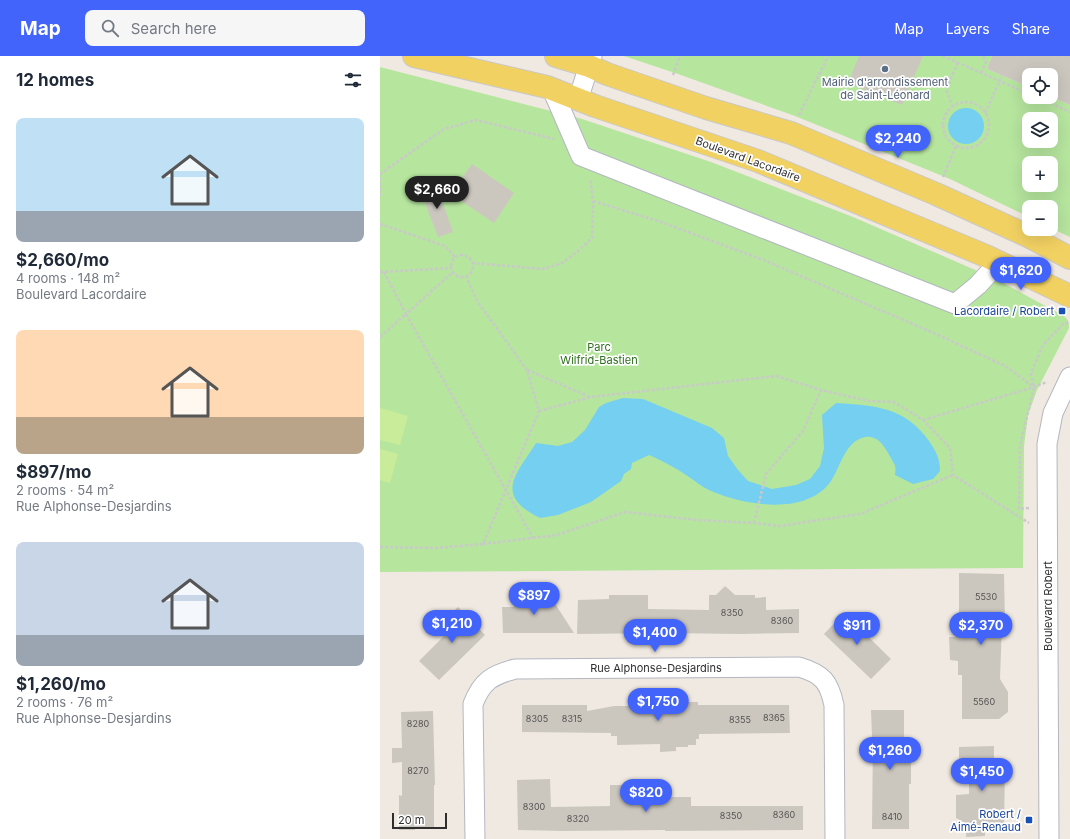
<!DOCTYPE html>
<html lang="en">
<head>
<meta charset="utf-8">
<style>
	:root { --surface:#fff; --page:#f6f6f7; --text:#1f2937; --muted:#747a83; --accent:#4264fb }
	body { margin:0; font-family:Inter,sans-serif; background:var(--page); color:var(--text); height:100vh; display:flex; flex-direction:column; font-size:15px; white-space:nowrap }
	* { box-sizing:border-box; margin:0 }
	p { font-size:13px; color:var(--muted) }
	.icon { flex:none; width:22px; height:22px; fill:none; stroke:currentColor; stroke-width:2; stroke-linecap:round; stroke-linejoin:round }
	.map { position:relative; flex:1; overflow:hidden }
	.details { display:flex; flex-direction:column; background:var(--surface); width:380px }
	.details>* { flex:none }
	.fabs { position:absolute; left:642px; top:12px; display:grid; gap:8px }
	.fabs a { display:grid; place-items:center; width:36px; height:36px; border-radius:8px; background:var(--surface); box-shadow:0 4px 16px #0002; font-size:20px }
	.scale { position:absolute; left:12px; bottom:10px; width:55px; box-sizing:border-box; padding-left:4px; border:2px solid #2e2e2e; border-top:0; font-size:11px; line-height:14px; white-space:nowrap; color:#2e2e2e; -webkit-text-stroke:3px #fff; paint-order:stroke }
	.price { position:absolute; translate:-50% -34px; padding:0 9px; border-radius:14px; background:var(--accent); color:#fff; font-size:13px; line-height:26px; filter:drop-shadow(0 1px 2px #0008) }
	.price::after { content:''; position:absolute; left:50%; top:24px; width:12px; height:9px; margin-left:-6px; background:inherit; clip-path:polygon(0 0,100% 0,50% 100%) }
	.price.on { background:#222; color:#fff }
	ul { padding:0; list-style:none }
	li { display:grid; align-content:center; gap:8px; height:212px; padding:0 16px }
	li span { display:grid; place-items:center; height:124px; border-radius:8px; color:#555 }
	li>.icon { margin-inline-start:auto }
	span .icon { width:72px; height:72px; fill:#fffc; stroke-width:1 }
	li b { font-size:17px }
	h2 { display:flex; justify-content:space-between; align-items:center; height:48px; padding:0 16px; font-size:17px }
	header { display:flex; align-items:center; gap:24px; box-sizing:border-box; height:56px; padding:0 20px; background:var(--accent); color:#fff }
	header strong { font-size:19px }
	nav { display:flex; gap:22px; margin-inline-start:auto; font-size:14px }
	.search { width:280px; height:36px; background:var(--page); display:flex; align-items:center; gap:10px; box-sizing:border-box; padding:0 14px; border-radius:8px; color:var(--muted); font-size:15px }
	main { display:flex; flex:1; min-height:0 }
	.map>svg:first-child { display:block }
	.green { fill:#b6e59e; fill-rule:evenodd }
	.pitch { fill:#c9ec9a }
	.water { fill:#75cff0 }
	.building { fill:#cbc7bf }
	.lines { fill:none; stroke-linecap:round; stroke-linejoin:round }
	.minor-casing { stroke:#b4b7c1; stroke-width:21 }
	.major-casing { stroke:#c9c9c9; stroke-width:24 }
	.path { stroke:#c9c9c9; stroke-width:2.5; stroke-dasharray:3 2; stroke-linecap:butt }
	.minor { stroke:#fff; stroke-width:19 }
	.major { stroke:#f2d163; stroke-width:22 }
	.service-dot { fill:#5c6f8a; stroke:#fff; stroke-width:1.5 }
	.transit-dot { fill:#1a4fb4; stroke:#fff; stroke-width:1.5 }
	.labels { text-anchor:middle; stroke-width:3.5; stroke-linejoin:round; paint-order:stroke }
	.number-label { font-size:9px; fill:#555452 }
	.service-label { font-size:11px; fill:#4e5e75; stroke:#fff }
	.street-label { font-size:11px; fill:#2e2e2e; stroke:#fff }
	.transit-label { font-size:11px; fill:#164399; stroke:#fff; text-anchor:end }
	.park-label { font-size:11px; fill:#2c6e1b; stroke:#fff }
</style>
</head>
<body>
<header>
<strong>Map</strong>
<div class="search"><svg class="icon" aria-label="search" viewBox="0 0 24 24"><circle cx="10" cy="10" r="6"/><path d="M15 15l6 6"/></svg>Search here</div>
<nav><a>Map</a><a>Layers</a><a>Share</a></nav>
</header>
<main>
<section class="details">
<h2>12 homes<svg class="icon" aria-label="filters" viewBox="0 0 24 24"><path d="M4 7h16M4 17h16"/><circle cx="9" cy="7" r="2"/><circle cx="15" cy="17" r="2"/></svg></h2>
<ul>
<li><span style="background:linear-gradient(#bfe0f5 75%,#9aa5b1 0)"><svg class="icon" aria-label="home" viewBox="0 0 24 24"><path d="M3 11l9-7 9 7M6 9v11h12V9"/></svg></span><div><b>$2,660/mo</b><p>4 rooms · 148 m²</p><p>Boulevard Lacordaire</p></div></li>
<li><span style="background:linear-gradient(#ffd9b3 70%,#b9a48a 0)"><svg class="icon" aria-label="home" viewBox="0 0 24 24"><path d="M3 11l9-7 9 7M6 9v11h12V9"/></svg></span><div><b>$897/mo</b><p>2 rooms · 54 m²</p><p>Rue Alphonse-Desjardins</p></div></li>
<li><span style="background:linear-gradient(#c9d6e8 75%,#9aa5b1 0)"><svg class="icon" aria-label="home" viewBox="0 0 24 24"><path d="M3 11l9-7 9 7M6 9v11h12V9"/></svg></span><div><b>$1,260/mo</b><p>2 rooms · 76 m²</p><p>Rue Alphonse-Desjardins</p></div></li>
</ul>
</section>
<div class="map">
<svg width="690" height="783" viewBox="0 0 690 783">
	<rect width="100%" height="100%" fill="#efe9e1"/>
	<path class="green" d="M244,0H612L607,13L649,31V41H671L690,49V181L671,172V151H649V161L570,123L415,60L298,18ZM649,63H671V85H649ZM649,107H671V129H649Z
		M0,11L202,63L331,106L473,161L593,213L625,228L684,260C688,264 689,265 689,272L657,334L648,359L644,390L643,512L0,516Z"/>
	<path class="pitch" d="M0,352L28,360L20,389L0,384Z
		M0,393L18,398L10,427L0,424Z"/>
	<path class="water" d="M568 70a18 18 0 1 1 36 0a18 18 0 1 1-36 0Z
		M243,342L263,343L332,372L344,382L348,400L358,414L368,425L392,433L416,429L430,423L440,410L444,392L442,359L456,347C495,350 524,350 549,385C556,395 560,403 560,415L553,423L533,428L515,419C515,417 516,413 515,410C515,408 512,405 511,402C505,392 499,379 485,381C465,385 461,410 451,425C426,461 362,449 329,434C322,431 315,425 309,421C296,412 283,405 269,399L252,407L251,413L244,418L241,425L211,446L178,459L160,462C114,439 135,420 156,387L178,390L192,386L205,374L219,351L226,347Z"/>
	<path class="building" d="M479,0H543L522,49L468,27Z
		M612,0H690V49L671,41V19H649V31L607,13Z
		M92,108L134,137L114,167L71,138Z
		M56,128L73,176L58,181L40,134Z
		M579,517L624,518L625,567H622L620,623L628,636V656L619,663H582V619H578V605L570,604L569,581H576V569H579Z
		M345,530L355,539H375V542L386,541V554L419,553V577L359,578L288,577L197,578L198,544L229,543V539H268V553L329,554V539H336Z
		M147,537H155L159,540H170L194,577H123L122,551H134V540H143Z
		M78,551L105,579L59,624L39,605L64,580L56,572Z
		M464,557L511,603L491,623L444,578Z
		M292,646H318V649H409L410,677L319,678V683H316V689H308V691H296V695L280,696V688L237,689V680H231V677L142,676V649H207V655L234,650H292Z
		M491,654H524V702H531V728H529V773H492L493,681H492Z
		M53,655L55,729H54V772L35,773V774H19V739L22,740V706L12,707V692H22L21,656Z
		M614,690V707H625L624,775H605V780L586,781L587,768L576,762V739L589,738V710H579V691Z
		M170,723L171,751L230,750V729H248V734H268V741H311V750H423V774L285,775V774L185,775L138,774L137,724Z"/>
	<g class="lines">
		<defs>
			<path id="minor" d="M172,33L201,100L575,248L598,229L619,206
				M198,44L212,0
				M95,783L93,648C102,625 112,619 135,613L419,611C443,618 449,626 454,649L455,783
				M669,783L667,388L673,357L690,321"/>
			<path id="major" d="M34,0L167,31L215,50L378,105L606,200L690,240
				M176,0L209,10L227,18L326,52L411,77L556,138L648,180L690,202"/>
		</defs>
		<use href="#minor" class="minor-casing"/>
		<use href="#major" class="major-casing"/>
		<path class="path" d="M563,0L649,38
			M601,17L606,6L603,0
			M293,19L300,0
			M657,41L690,56
			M563 69a23 23 0 1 1 46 0a23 23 0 1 1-46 0Z
			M573,51L566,34L578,6
			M605,57L622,20
			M419,59L448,0
			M0,118L64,73L96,64L174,83
			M563,121L576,90
			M0,122V141
			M213,145L281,166L386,205L556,278L625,310L654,331
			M0,168L65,190L76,202
			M71 210a11 11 0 1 1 22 0a11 11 0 1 1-22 0Z
			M92,207L163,213L182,207L197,196L212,182L213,145L210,123
			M0,216L72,212
			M4,216L26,258L73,216
			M0,281L26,258L153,482
			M147,314L210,341
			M159,355L211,341L396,320L441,334L489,345L514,346L543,364L570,392L573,419L649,467
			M543,364L654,331L667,326
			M649,452L639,453L640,390L654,331L651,317L663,289L683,268L690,266
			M374,467L386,418L423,375L441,334
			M103,488L177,479L245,456L317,464L374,467L399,470L480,458L573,419
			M0,491L56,492L103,488L159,355L147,314L97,245L86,220"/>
		<use href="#minor" class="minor"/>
		<use href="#major" class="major"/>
	</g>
	<circle class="service-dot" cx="505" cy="13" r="4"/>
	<g class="transit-dot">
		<rect x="678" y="251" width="8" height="8" rx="2"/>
		<rect x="645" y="760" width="8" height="8" rx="2"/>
	</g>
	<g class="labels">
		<g class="number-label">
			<text x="606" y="544">5530</text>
			<text x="352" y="560">8350</text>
			<text x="402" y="568">8360</text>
			<text x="604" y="649">5560</text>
			<text x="394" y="665">8365</text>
			<text x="157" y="666">8305</text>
			<text x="192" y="666">8315</text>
			<text x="360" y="667">8355</text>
			<text x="38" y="671">8280</text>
			<text x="38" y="718">8270</text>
			<text x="154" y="754">8300</text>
			<text x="404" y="762">8360</text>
			<text x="351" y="763">8350</text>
			<text x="512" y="764">8410</text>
			<text x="198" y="766">8320</text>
		</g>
		<g class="service-label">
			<text x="505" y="30">Mairie d'arrondissement<tspan x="505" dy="13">de Saint-Léonard</tspan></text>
		</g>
		<g class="street-label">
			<text transform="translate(368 103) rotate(20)" y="4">Boulevard Lacordaire</text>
			<text transform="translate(668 550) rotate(-90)" y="4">Boulevard Robert</text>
			<text x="276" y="616">Rue Alphonse-Desjardins</text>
		</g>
		<g class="transit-label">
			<text x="674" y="259">Lacordaire / Robert</text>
			<text x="641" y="762">Robert /<tspan x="641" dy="13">Aimé-Renaud</tspan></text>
		</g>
		<g class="park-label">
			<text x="219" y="295">Parc<tspan x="219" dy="13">Wilfrid-Bastien</tspan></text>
		</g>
	</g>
</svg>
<div class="fabs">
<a><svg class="icon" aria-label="locate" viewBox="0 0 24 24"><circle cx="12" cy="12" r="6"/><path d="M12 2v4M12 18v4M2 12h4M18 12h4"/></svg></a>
<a><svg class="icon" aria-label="layers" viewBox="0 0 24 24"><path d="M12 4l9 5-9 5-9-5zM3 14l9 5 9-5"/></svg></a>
<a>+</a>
<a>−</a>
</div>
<div class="scale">20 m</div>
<b class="price" style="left:518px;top:103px">$2,240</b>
<b class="price on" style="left:57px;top:154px">$2,660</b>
<b class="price" style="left:641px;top:235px">$1,620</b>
<b class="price" style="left:154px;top:560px">$897</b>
<b class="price" style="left:72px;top:588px">$1,210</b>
<b class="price" style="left:477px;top:590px">$911</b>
<b class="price" style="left:601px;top:590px">$2,370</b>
<b class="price" style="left:275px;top:597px">$1,400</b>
<b class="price" style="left:278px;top:666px">$1,750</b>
<b class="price" style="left:510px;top:715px">$1,260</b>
<b class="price" style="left:602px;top:736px">$1,450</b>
<b class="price" style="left:266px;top:757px">$820</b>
</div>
</main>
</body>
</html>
